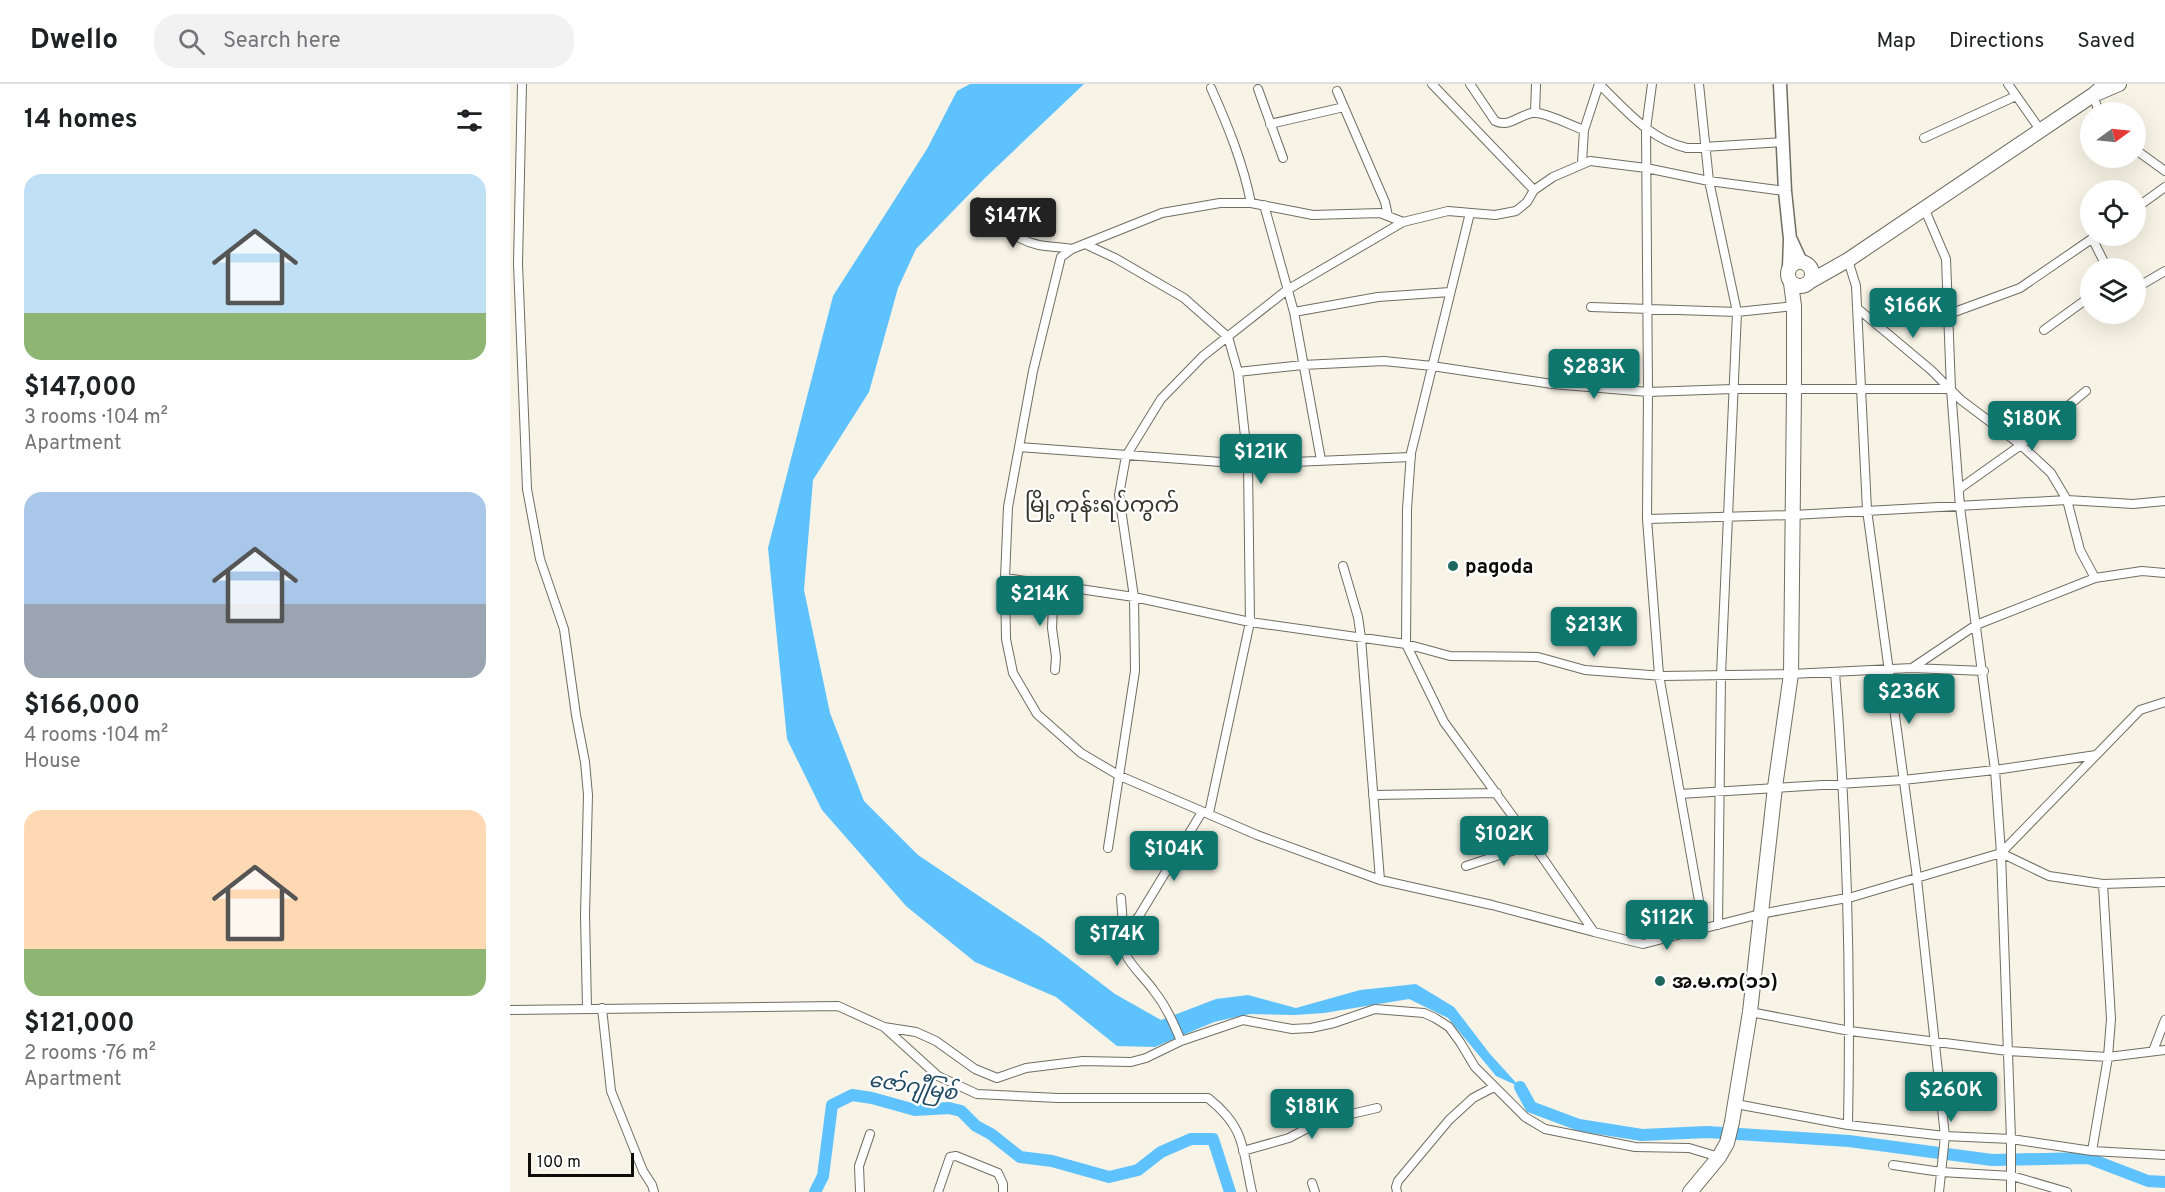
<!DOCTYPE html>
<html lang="en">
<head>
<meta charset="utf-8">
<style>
	:root { --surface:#fff; --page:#f2f2f2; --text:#202124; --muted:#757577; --line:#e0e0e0; --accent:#0f766e }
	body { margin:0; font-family:Overpass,"Noto Sans Myanmar",sans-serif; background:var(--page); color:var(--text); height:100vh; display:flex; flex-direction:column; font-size:22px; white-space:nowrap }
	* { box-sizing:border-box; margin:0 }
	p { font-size:20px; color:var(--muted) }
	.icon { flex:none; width:33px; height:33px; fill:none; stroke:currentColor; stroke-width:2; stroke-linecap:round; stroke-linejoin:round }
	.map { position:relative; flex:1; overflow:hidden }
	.side { display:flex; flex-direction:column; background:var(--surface); width:510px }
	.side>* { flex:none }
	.needle { width:39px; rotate:75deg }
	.fabs { position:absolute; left:1570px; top:18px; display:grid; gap:12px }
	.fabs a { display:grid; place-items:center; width:66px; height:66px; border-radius:50%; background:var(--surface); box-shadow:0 6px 24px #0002; font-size:30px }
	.scale { position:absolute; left:18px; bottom:15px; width:106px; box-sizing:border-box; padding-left:6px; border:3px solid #0d0c08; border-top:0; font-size:16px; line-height:21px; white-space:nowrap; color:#0d0c08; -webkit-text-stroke:4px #fff; paint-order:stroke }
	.price { position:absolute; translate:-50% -51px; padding:0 14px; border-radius:6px; background:var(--accent); color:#fff; font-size:20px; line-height:39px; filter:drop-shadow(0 2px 3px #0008) }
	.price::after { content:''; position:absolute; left:50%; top:36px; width:18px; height:14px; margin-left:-9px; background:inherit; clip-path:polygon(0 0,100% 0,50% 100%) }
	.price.selected { background:#222; color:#fff }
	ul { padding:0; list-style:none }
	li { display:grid; align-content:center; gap:12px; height:318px; padding:0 24px }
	li span { display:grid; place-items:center; height:186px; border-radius:18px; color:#555 }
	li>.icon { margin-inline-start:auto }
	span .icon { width:108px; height:108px; fill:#fffc; stroke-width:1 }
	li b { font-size:26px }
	h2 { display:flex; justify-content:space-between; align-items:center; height:72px; padding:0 24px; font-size:26px }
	header { display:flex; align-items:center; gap:36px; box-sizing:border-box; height:84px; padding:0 30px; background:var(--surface); border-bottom:2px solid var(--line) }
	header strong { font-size:28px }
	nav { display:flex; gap:33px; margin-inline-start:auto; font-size:21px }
	.search { width:420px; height:54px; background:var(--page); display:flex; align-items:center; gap:15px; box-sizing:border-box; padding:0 21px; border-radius:24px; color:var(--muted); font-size:22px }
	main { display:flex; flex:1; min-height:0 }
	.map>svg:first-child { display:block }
	.water { fill:#5ec2fe }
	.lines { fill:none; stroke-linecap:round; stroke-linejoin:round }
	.river { stroke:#5ec2fe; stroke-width:12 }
	.minor-casing { stroke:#706d62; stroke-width:10 }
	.primary-casing { stroke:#706d62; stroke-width:15 }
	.trunk-casing { stroke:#706d62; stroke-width:16 }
	.minor { stroke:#fff; stroke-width:8 }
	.primary { stroke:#fff; stroke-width:12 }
	.trunk { stroke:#fff; stroke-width:14 }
	.poi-dot { fill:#1e675e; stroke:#fff; stroke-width:2 }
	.labels { text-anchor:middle; stroke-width:4.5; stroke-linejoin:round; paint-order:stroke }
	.poi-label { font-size:20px; font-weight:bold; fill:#0d0c08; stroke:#fff; text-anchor:start }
	.water-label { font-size:21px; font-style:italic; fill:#214a63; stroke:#fff }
	.quarter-label { font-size:22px; fill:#37342a; stroke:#fff }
</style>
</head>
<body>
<header>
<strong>Dwello</strong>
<div class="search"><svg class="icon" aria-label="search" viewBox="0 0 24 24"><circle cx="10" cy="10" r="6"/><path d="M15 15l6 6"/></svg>Search here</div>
<nav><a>Map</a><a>Directions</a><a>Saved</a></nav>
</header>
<main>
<section class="side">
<h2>14 homes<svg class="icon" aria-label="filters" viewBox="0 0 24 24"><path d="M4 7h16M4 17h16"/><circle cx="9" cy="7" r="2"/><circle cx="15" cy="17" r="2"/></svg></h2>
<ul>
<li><span style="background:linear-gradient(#bfe0f5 75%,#8fb573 0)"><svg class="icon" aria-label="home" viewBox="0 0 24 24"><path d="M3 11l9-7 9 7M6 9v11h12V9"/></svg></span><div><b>$147,000</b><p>3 rooms · 104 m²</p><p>Apartment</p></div></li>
<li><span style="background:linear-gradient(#a9c7e8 60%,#9aa5b1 0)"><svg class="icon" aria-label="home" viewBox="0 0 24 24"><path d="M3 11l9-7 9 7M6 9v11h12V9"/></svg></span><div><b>$166,000</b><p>4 rooms · 104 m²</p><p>House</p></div></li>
<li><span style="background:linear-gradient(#ffd9b3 75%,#8fb573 0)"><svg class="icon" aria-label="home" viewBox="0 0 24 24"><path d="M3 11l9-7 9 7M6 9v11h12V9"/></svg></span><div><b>$121,000</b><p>2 rooms · 76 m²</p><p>Apartment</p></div></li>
</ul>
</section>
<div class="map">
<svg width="1655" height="1108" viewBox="0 0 1655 1108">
	<rect width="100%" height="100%" fill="#f7f3e6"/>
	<path class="water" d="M460,0H574L475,94L406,165L388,204L359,308L303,396L294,506L320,629L354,717L408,771L533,855L605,910L651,936L706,915L738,911L786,924L850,906L906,900L944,923L980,970L1010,1003L986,992L938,934L899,915L814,929L785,931L740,930L704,938L645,963L607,962L546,913L465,878L396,822L312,726L277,655L258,464L323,212L417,65L447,7Z"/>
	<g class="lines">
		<path class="river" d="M1010,1003L1021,1023L1069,1041L1132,1051L1197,1048L1339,1057L1482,1076L1578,1074L1638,1097L1655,1098
			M305,1108L313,1092L322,1021L342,1011L362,1014L405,1026L439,1024L451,1027L466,1042L481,1050L510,1073L542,1077L599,1093L628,1086L651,1068L681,1055H703L720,1108"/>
		<defs>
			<path id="minor" d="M12,0L8,180L17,405L30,475L54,545L66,631L75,678L78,711L75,831L77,924
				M922,0L1024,106
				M960,0L985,37C999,44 1009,31 1022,29C1033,27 1062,42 1074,46
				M1142,0L1136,45L1138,308L1137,435L1149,591L1194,845
				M1189,0L1199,97L1227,228L1211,591L1208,841
				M1498,0L1531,47
				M701,4C718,42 733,79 741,119
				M748,5L773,74
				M827,7L875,118L878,132
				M1583,11L1589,28
				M1025,29L1026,0
				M760,40L834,23
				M1414,54L1506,12
				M1626,66L1655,87
				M1072,79L1074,46L1089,0C1115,25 1140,56 1177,64L1273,58
				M468,118C486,138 502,155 529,161C540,163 551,163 562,165
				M754,121L784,228L811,376
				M1626,124L1655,103
				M1415,126L1436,175L1441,305L1450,423L1485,686L1491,769L1501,1055V1108
				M960,129L901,369L897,425L896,560L934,638L1023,760L1084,848L1133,860L1250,830L1342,813L1491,769L1630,626L1655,618
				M893,138L870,129L803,131L741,119H710L652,129L562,165L551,173L523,287L498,423L495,494L496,555L503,589L527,630L571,669L610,692L747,751L870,796L982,821L1084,848
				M1582,154L1597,184
				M575,160L605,174L674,214L718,253L728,288L738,380L740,538L699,729
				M1338,176L1346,202L1357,426L1406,786L1435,1052L1429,1108
				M1626,204L1655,187
				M1081,223L1227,228L1284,222
				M1347,224L1421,286L1451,316L1511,361L1541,389L1557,416L1570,466L1585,494
				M784,228L868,213L940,208
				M1439,230L1510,204L1586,152
				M1534,246L1581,212
				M728,288L793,281L874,277L922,282L1042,300L1138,308L1223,305H1441
				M509,363L738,380L901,373
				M1449,405L1511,361L1576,307
				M1137,435L1283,431L1557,416L1623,420L1655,417
				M833,482L848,533L851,554L870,796
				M495,494L624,513L740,538L896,560L940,572L1028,573L1075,586L1153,592L1281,590L1402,584L1466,541L1585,494L1632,487L1655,489
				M544,501L542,544L546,573L545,586
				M1402,584L1474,587
				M1325,588C1337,739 1341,890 1338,1041
				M1170,710L1393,696L1485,686L1586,671
				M863,711L987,709
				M598,764L625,587L624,513L609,411L616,372L651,315L693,272L777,206L893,138L938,127L985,131L1006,127L1017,118L1024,106L1043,93L1080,77L1136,84L1199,97L1275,107
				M1491,769L1539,792L1593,800L1655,798
				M956,782L1023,760
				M611,814L615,869C622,884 635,894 644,907C656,922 663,938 671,957
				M614,853L629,832L692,728
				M92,924L101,1007L133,1087L142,1101L144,1108
				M0,926L328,922L374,943L428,992L467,1010L548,1014H698C736,1044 732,1064 742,1108
				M1240,928L1340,947L1498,967L1598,973L1655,966
				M374,943L406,948L426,957L465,985L487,994L516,984L573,977L621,978L636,974L671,957L733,936L782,945L801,944L824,939L865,925L914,929L925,934L939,943L950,958L965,983L1015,1033L1035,1045L1125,1063L1179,1064L1209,1073
				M1643,967L1655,936
				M1226,1020L1338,1041L1435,1052L1501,1055L1582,1067L1655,1071
				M733,1067L779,1054L811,1037L867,1024
				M1582,1067L1598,973L1601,935L1593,800
				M1383,1081L1431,1088L1502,1092L1557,1108
				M802,1099L805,1108
				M350,1108L349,1082L360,1050
				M428,1108L440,1073L446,1072L488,1089L493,1100V1108
				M887,1108L886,1103L888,1097L939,1036L963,1014L984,1003"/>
			<path id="primary" d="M1270,0L1275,107L1280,155L1279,184
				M1281,156L1291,178"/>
			<path id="trunk" d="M1588,9L1609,0
				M1278 190a12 12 0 1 1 24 0a12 12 0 1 1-24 0Z
				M1299,198L1338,176L1583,11L1596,0
				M1180,1108L1209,1073L1217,1059L1222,1038L1240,928L1265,703L1281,590L1284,305V222L1281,199"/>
		</defs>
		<use href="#minor" class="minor-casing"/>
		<use href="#primary" class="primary-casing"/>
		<use href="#trunk" class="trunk-casing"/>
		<use href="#minor" class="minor"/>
		<use href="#primary" class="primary"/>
		<use href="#trunk" class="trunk"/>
	</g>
	<g class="poi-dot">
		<circle cx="943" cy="482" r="6"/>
		<circle cx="1150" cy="897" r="6"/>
	</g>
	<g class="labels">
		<g class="poi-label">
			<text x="955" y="489">pagoda</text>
			<text x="1162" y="904">အ.မ.က(၁၁)</text>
		</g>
		<g class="water-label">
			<text transform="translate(403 1002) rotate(9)" y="7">ဇော်ဂျီမြစ်</text>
		</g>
		<g class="quarter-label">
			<text x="592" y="428">မြို့ကုန်းရပ်ကွက်</text>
		</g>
	</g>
</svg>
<div class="fabs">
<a><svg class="needle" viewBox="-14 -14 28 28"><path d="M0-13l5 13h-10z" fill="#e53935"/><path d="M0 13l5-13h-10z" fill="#757577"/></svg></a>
<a><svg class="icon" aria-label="locate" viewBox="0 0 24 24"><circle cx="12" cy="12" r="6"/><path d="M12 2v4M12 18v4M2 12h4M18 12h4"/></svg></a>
<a><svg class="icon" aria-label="layers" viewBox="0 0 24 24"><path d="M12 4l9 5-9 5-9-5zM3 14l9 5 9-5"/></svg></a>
</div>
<div class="scale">100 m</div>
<b class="price selected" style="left:503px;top:165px">$147K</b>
<b class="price" style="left:1403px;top:255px">$166K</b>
<b class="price" style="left:1084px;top:316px">$283K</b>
<b class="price" style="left:1522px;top:368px">$180K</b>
<b class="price" style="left:751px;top:401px">$121K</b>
<b class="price" style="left:530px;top:543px">$214K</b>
<b class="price" style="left:1084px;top:574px">$213K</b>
<b class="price" style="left:1399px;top:641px">$236K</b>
<b class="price" style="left:994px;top:783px">$102K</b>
<b class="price" style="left:664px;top:798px">$104K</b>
<b class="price" style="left:1157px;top:867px">$112K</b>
<b class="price" style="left:607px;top:883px">$174K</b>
<b class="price" style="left:1441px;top:1039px">$260K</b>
<b class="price" style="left:802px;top:1056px">$181K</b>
</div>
</main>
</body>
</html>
